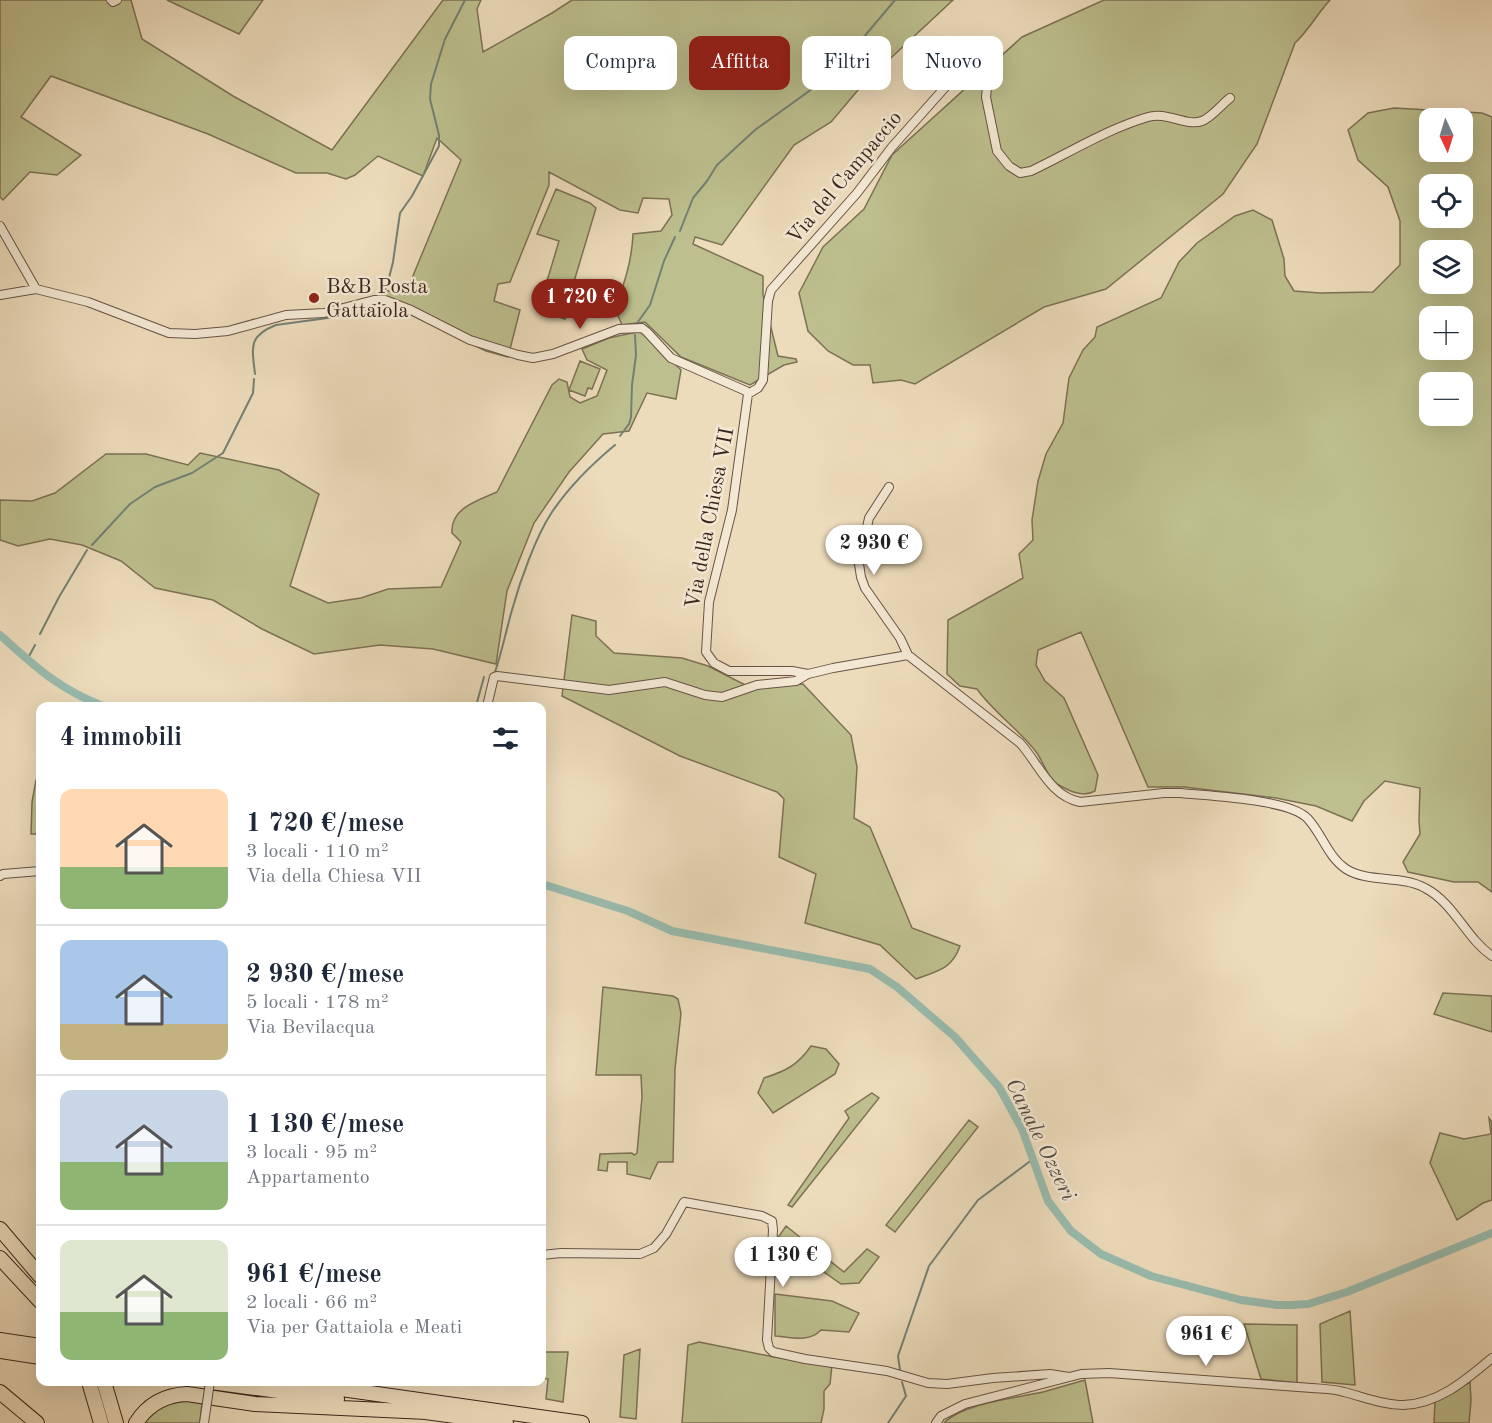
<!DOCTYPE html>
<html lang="it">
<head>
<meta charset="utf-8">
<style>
	:root { --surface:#fff; --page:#f2f2f3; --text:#1f2937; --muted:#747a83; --line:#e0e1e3; --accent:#8f2418 }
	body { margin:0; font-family:"Old Standard TT",serif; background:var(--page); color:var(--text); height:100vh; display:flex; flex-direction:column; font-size:22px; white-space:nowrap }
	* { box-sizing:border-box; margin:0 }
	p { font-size:20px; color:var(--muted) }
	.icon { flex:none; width:33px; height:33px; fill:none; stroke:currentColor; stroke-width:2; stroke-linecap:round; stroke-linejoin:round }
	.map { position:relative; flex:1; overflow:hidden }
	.sheet { position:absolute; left:36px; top:702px; width:510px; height:684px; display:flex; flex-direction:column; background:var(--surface); border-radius:12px; box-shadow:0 6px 24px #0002 }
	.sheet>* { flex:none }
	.hud { position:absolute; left:564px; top:36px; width:570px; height:54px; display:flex; gap:12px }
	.needle { width:39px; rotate:176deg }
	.fabs { position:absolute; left:1419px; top:108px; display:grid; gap:12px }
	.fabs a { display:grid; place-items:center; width:54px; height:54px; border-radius:12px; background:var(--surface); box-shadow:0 6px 24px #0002; font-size:30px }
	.price { position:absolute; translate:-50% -51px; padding:0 14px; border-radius:21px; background:#fff; color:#222; font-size:20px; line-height:39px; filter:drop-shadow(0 2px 3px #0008) }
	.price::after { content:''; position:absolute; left:50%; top:36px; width:18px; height:14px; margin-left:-9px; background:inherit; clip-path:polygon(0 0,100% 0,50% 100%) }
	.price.active { background:var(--accent); color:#fff }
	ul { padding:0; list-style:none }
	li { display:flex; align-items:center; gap:18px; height:150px; padding:0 24px }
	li+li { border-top:2px solid var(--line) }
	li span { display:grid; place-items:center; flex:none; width:168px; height:120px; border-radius:12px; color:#555 }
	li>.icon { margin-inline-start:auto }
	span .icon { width:72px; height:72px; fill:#fffc; stroke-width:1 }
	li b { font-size:26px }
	h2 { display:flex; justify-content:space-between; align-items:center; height:72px; padding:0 24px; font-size:26px }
	.chip { padding:0 21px; border-radius:12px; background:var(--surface); box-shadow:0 6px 24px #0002; font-size:21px; line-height:54px }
	.chip.active { background:var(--accent); color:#fff }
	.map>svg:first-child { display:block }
	.green { fill:#bdbf8e; stroke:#7c7255; stroke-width:1.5; fill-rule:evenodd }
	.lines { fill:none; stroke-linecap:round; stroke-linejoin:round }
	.stream { stroke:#738074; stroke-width:2 }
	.canal { stroke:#99bcaf; stroke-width:8 }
	.minor-casing { stroke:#675344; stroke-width:10 }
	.motorway-casing { stroke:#3a251c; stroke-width:16 }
	.minor { stroke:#f3e8d3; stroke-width:8 }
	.motorway { stroke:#eddcbc; stroke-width:14 }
	.minor-bridge-casing { stroke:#675344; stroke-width:10; stroke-linecap:butt }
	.minor-bridge { stroke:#f3e8d3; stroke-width:8 }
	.poi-dot { fill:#8f2418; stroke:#f3e8d3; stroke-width:2 }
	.labels { text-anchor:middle; stroke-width:5; stroke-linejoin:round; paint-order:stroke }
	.street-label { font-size:21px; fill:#3a251c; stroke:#f3e8d3 }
	.poi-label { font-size:21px; fill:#3a251c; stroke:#f3e8d3; text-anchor:start }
	.water-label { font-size:22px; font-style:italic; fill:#524b41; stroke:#f3e8d3 }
</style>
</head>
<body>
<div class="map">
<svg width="1492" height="1423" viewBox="0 0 1492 1423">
	<rect width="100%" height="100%" fill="#eddcbc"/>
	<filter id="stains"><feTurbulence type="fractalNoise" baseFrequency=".00333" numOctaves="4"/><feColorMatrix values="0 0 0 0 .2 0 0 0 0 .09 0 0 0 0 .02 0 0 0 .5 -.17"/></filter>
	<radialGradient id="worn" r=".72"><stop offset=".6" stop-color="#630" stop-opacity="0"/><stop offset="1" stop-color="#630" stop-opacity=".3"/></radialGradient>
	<path class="green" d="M0,0H131L142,39L233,96L332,150L443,0H481L477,9L483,52L552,13L572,0H953L864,83L831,122L794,145L722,245L695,237L693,244L763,276V295L778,356L796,359L797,362L784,365L750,385L681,357L645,322L622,325L615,309C624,284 632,261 633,234L661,231L672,215L669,199L643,198L638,213L620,210L549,172V185L510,282L498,284L494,301L520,310L508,357L486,351L393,306L376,304L380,289L405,295L461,160L437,138L423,176L378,156L355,175L346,179L327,173H296L208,134L51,76L21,117L81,155L57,175L30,172L3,200L0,197Z
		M167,0H263L239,34Z
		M1104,0H1330C1317,14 1309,30 1295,43L1257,144L1223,194L1106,289L1044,307L915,384L901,380L873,383L870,365H853L828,351L808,331L799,293L823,247L864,209L892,155L1022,37Z
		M1394,108L1482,113L1492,117V892L1478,882H1454L1408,872L1403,862L1420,834L1419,821L1420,788L1385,781L1364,801L1352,821L1316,806L1276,798L1184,787H1148L1081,632L1038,650L1036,665L1045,681L1064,698L1098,775L1095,791C1083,798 1069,791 1057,784C1048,778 1043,762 1037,753C1019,729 994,713 977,689L960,686L947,674L948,620L1023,578L1019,554L1033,540L1032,520L1038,481L1046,454L1063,423L1069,378L1083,350L1095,337L1097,327L1161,298L1179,262L1197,243L1235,216L1253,210L1272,220L1284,259L1285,276L1294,291L1320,293L1373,292L1400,265V221L1388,187L1358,160L1348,130L1368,113ZM1430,118H1462V152H1430ZM1430,184H1462V218H1430ZM1430,250H1462V284H1430ZM1430,316H1462V350H1430ZM1430,382H1462V416H1430Z
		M556,189L590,203L596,208L573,285L565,319L538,311L559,241L537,234Z
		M641,331L681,370L676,399L647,393L629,431L603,434L569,472L534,523L507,591L496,664L433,649L380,645L314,654L262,629L213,600L155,588L121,561L82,545L50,539L18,546L0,540V500L32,501L55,493L106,454H146L188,465L200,453L279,470L319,494L290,586L328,603L361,598L388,589L441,587L461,542L452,533C450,508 479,500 497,492L552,385L559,379L567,382L570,397L580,403L597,396L607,370L587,360L582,349L609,338Z
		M580,361L600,369L592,389L588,388L585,396L569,390Z
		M572,615L596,621V636L614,653L682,658L708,666L753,689L803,684L851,735L857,767L854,818L870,827L912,928L960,946C952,969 938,971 916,979L880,945L805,923L816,874L779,857L784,799L777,792L680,756L562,696Z
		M40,779V834H31L32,802L36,780Z
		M603,987L673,996L678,999L681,1013L675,1069L673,1162H658L650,1179L627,1174V1162H608L607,1171L598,1170L600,1154L632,1153L634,1155L637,1153L642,1097L641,1075H596Z
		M1443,993L1492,996V1032L1434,1014Z
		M811,1046L826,1049L839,1064L835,1074L773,1113L758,1093L764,1078C786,1071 798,1065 811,1046Z
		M872,1093L879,1098L792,1207L788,1205L849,1118L845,1111Z
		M1489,1118L1492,1122V1200L1483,1203L1457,1220L1430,1163L1440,1133L1464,1139L1491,1134Z
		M969,1120L978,1127L895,1232L886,1225Z
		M786,1226L844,1272L867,1249L879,1257L859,1283L841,1284L777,1239Z
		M775,1294L832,1301L859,1313L849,1332L821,1330C809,1343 790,1337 775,1336Z
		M1350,1311L1355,1385L1322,1382L1320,1324Z
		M1244,1324L1297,1325V1383L1261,1379Z
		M699,1342L774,1357L832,1365L830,1384L824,1391V1409L821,1423H682L688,1345Z
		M640,1349L636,1419L620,1417L624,1355Z
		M542,1352H568L563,1402L546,1399L548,1379L542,1378Z
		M1085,1380L1093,1423H944C964,1403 1016,1398 1043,1392C1057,1388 1071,1384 1085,1380Z
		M1470,1382L1471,1400L1469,1423H1434L1435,1402Z
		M187,1401L202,1403L200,1423H142L164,1404Z"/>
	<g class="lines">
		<path class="stream" d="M680,231L693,198L707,181L717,165L755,130L812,89L857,45L895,0
			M382,293L387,286L393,262L400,213L412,196L439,146V135L430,99L431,84L445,39L465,0
			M635,326L650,305L664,261L675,237
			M255,374C252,347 248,336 276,325L357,314L375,305
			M620,436L629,424L631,417L632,385L636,355L635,335
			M92,545L130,504L155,487L192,473L223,453L253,393L254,379
			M40,634L59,597L87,550
			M27,660L35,645
			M495,672C502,651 506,631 512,610C520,581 536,536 552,512C569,487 592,464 615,445
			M476,706L484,677
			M900,1370L898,1356L929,1266L978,1200L1033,1159
			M888,1423L906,1396L902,1382"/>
		<path class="canal" d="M0,635C35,666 58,689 103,706
			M542,884L628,911L672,931L870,969L897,987L955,1037L999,1087L1022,1129L1048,1201L1071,1231L1101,1254L1151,1276L1241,1300L1277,1305H1292L1308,1304L1347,1292L1492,1233"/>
		<defs>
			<path id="minor" d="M111,0L113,2L117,0
				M0,226L36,289
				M0,295L36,289L88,302L169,333L195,334L228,331L286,315L324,313L374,300H385L411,310L470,340L518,355L533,358L553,354L619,329L642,328L647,332L671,358L746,391L748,394L732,510L709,602L706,652L714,663L729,671H792L808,674
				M748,394L758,388L763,380L768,301L771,290L857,193L892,147L980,48L988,46L991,49L986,97L997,151L1009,166L1020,173L1031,171C1069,153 1107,129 1148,117C1166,111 1187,127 1202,121C1212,117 1221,105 1230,98
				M889,487L869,518L859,564L861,577L865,588L900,638L908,655
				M487,706L494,677L497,676L609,690L665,682L705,695L722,697L757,685L796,681L808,674L833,668L908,655L1020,743C1039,764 1050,796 1080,802L1164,793H1180C1208,796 1291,799 1308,819C1322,834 1328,857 1346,869C1368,883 1402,875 1425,888C1454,903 1466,938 1492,956
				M0,876L3,874L40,871
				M542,1255L561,1253L640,1254L654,1248L666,1234L684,1202L762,1216L772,1221L773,1230L767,1340L769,1348L773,1352L805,1359L887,1371L928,1383L947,1384L993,1378L1050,1374L1069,1377
				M936,1423L941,1416L965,1404L1081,1374L1109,1373L1312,1388C1323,1389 1334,1389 1344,1392C1364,1397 1383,1405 1403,1405C1439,1404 1467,1379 1492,1358"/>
			<path id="motorway" d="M0,1229L40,1276
				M0,1258L40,1301
				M0,1340L40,1346
				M0,1351L40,1357
				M89,1382L101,1423
				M104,1382L116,1423
				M211,1382L337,1399
				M292,1382L582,1423
				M0,1392L37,1423
				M418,1411L506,1423
				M136,1423C148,1404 165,1395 187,1394L255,1404L427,1412"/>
		</defs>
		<use href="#minor" class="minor-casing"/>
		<use href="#motorway" class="motorway-casing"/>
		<use href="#minor" class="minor"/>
		<use href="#motorway" class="motorway"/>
		<defs>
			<path id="minor-bridge" d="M204,1423L210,1382"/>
		</defs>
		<use href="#minor-bridge" class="minor-bridge-casing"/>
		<use href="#minor-bridge" class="minor-bridge"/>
	</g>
	<circle class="poi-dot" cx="314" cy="298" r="6"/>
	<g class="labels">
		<g class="street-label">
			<text transform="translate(844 177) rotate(-50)" y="7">Via del Campaccio</text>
			<text transform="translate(709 518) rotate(-79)" y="7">Via della Chiesa VII</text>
		</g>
		<g class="poi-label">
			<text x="326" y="293">B&amp;B Posta<tspan x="326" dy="24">Gattaiola</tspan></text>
		</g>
		<g class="water-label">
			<text transform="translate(1042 1139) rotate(64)" y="8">Canale Ozzeri</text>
		</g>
	</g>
	<rect width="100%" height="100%" filter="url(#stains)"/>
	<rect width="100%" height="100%" fill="url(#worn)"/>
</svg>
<div class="fabs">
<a><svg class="needle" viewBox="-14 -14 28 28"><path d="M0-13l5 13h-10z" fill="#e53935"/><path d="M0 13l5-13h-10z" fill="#747a83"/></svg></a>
<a><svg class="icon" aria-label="locate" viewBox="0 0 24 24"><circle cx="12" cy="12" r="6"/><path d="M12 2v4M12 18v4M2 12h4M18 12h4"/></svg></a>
<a><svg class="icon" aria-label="layers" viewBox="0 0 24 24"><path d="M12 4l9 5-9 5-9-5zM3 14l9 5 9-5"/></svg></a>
<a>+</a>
<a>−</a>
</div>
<b class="price active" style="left:580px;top:330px">1 720 €</b>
<b class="price" style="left:874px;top:576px">2 930 €</b>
<b class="price" style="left:783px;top:1288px">1 130 €</b>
<b class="price" style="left:1206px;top:1367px">961 €</b>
<div class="hud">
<a class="chip">Compra</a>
<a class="chip active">Affitta</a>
<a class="chip">Filtri</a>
<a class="chip">Nuovo</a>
</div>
<section class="sheet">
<h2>4 immobili<svg class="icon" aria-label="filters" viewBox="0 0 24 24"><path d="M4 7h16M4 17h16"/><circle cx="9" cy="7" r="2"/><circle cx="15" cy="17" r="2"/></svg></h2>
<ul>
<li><span style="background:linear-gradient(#ffd9b3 65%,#8fb573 0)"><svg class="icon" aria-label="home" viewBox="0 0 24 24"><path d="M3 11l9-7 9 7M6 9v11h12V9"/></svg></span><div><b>1 720 €/mese</b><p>3 locali · 110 m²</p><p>Via della Chiesa VII</p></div></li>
<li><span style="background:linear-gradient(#a9c7e8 70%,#c2b280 0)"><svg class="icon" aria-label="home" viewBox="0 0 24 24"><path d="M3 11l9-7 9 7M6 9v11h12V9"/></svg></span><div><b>2 930 €/mese</b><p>5 locali · 178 m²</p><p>Via Bevilacqua</p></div></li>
<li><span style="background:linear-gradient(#c9d6e8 60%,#8fb573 0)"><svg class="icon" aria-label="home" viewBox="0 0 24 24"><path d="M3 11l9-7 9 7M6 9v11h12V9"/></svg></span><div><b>1 130 €/mese</b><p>3 locali · 95 m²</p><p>Appartamento</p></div></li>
<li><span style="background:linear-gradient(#dfe7d0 60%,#8fb573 0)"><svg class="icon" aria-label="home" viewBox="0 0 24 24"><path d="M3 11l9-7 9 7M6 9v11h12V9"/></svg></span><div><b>961 €/mese</b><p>2 locali · 66 m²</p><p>Via per Gattaiola e Meati</p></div></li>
</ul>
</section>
</div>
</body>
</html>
